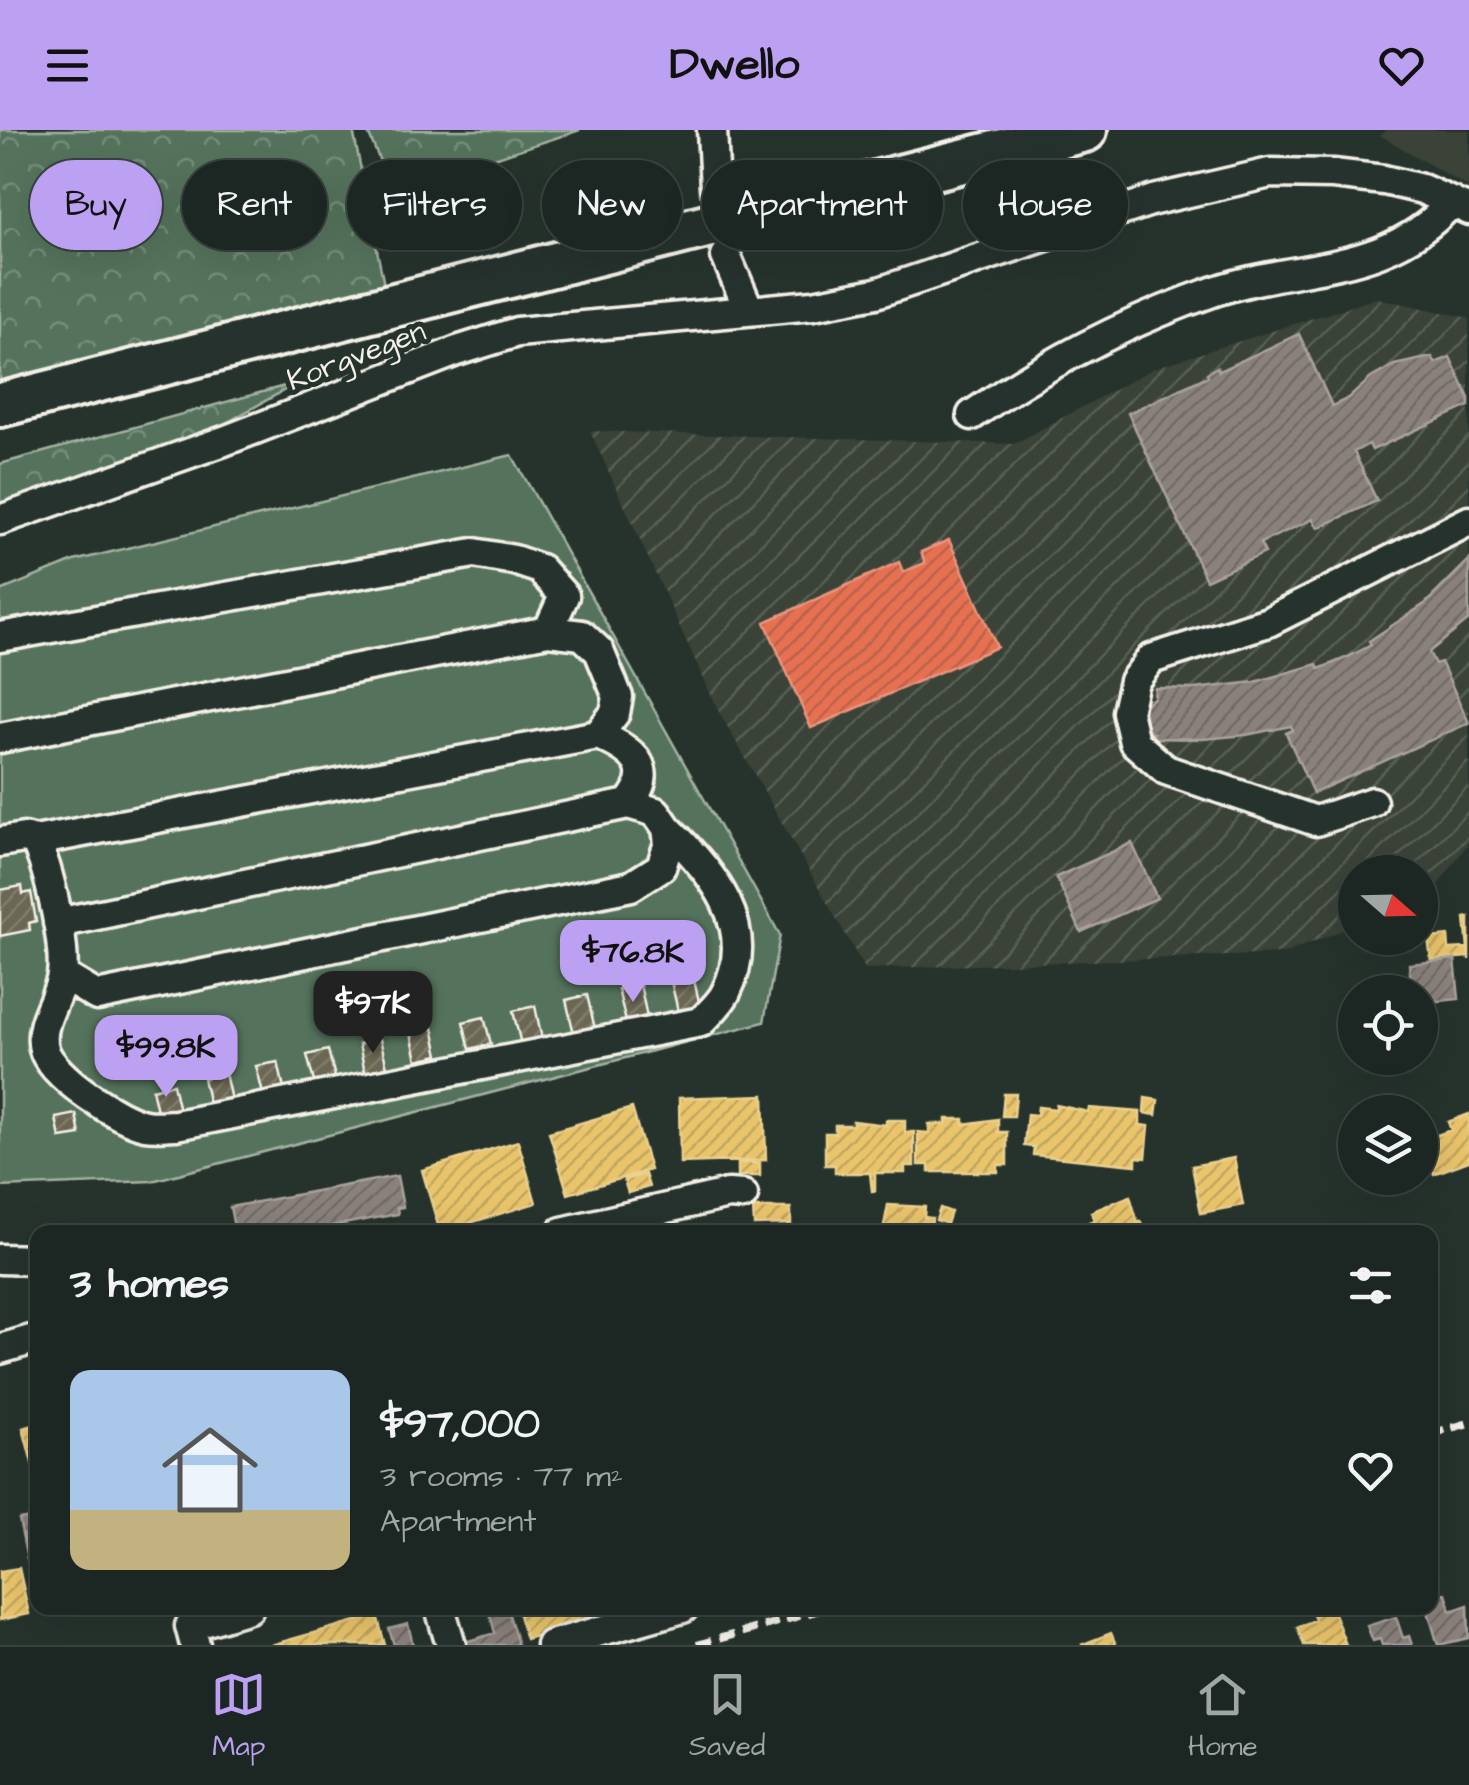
<!DOCTYPE html>
<html lang="en">
<head>
<meta charset="utf-8">
<style>
	:root { --surface:#1c2622; --page:#29322f; --text:#f1f3f6; --muted:#a0a5a5; --line:#3a4340; --accent:#bca0f2 }
	body { margin:0; font-family:"Architects Daughter",sans-serif; background:var(--page); color:var(--text); height:100vh; display:flex; flex-direction:column; font-size:38px; white-space:nowrap }
	* { box-sizing:border-box; margin:0 }
	p { font-size:32px; color:var(--muted) }
	.icon { flex:none; width:55px; height:55px; fill:none; stroke:currentColor; stroke-width:2; stroke-linecap:round; stroke-linejoin:round }
	.map { position:relative; flex:1; overflow:hidden }
	.sheet { position:absolute; left:30px; top:1095px; width:1408px; height:390px; display:flex; flex-direction:column; background:var(--surface); border-radius:20px; box-shadow:0 10px 40px #0002,0 0 0 2px var(--line) }
	.sheet>* { flex:none }
	.guide { position:absolute; left:30px; top:30px; width:1410px; height:90px; display:flex; gap:20px }
	.needle { width:65px; rotate:110deg }
	.buttons { position:absolute; left:1338px; top:725px; display:grid; gap:20px }
	.buttons a { display:grid; place-items:center; width:100px; height:100px; border-radius:50%; background:var(--surface); box-shadow:0 10px 40px #0002,0 0 0 2px var(--line); font-size:50px }
	.price { position:absolute; translate:-50% -85px; padding:0 22px; border-radius:20px; background:var(--accent); color:#111; font-size:32px; line-height:65px; filter:drop-shadow(0 2px 5px #0008) }
	.price::after { content:''; position:absolute; left:50%; top:60px; width:30px; height:22px; margin-left:-15px; background:inherit; clip-path:polygon(0 0,100% 0,50% 100%) }
	.price.selected { background:#222; color:#fff }
	ul { padding:0; list-style:none }
	li { display:flex; align-items:center; gap:30px; height:250px; padding:0 40px }
	li+li { border-top:2px solid var(--line) }
	li span { display:grid; place-items:center; flex:none; width:280px; height:200px; border-radius:20px; color:#555 }
	li>.icon { margin-inline-start:auto }
	span .icon { width:120px; height:120px; fill:#fffc; stroke-width:1 }
	li b { font-size:42px }
	h2 { display:flex; justify-content:space-between; align-items:center; height:120px; padding:0 40px; font-size:42px }
	.chip { padding:0 35px; border-radius:45px; background:var(--surface); box-shadow:0 10px 40px #0002,0 0 0 2px var(--line); font-size:35px; line-height:90px }
	.chip.selected { background:var(--accent); color:#111 }
	header { display:flex; justify-content:space-between; align-items:center; height:130px; padding:0 40px; background:var(--accent); color:#111; font-size:45px; font-weight:800 }
	.tabs { display:flex; justify-content:space-around; align-items:center; height:140px; border-top:2px solid var(--line); background:var(--surface); font-size:28px; color:var(--muted) }
	.tabs a { display:grid; justify-items:center; gap:5px }
	.tabs .selected { color:var(--accent) }
	.map>svg:first-child { display:block }
	.built { fill:#3a4338 }
	.industrial { fill:url(#industrial-furrows) }
	.forest { fill:url(#forest-crowns); stroke:#a4b2a2; stroke-width:2.5 }
	.park { fill:#55735c; stroke:#a4b2a2; stroke-width:2.5 }
	.homes { fill:url(#homes-hatch); stroke:#ecd290; stroke-width:2.5 }
	.shops { fill:url(#shops-hatch); stroke:#eb967e; stroke-width:2.5 }
	.industry { fill:url(#industry-hatch); stroke:#aaa39c; stroke-width:2.5 }
	.building { fill:url(#building-hatch); stroke:#f4f1e8; stroke-width:2.5 }
	.lines { fill:none; stroke-linecap:round; stroke-linejoin:round }
	.minor-casing { stroke:#f4f1e8; stroke-width:35 }
	.highway-casing { stroke:#f4f1e8; stroke-width:50 }
	.minor { stroke:#26332d; stroke-width:28 }
	.highway { stroke:#26332d; stroke-width:42 }
	.rail { stroke:#f4f1e8; stroke-width:8; stroke-dasharray:15 8; stroke-linecap:butt }
	.labels { text-anchor:middle; stroke-width:10; stroke-linejoin:round; paint-order:stroke }
	.street-label { font-size:30px; fill:#f4f1e8; stroke:#26332d }
</style>
</head>
<body>
<header><svg class="icon" aria-label="menu" viewBox="0 0 24 24"><path d="M4 6h16M4 12h16M4 18h16"/></svg>Dwello<svg class="icon" aria-label="heart" viewBox="0 0 24 24"><path d="M12 20l-8-8c-3-5 5-10 8-4 3-6 11-1 8 4z"/></svg></header>
<div class="map">
<svg width="1469" height="1515" viewBox="0 0 1469 1515">
	<defs>
		<pattern id="industrial-furrows" width="10" height="10" patternUnits="userSpaceOnUse" patternTransform="scale(2.5)"><rect width="10" height="10" fill="#3a4338"/><path d="M-1 1l2-2M0 10L10 0M9 11l2-2" fill="none" stroke="#575f55"/></pattern>
		<pattern id="forest-crowns" width="20" height="18" patternUnits="userSpaceOnUse" patternTransform="scale(2.5)"><rect width="20" height="18" fill="#55735c"/><path d="M2 6a3 3 0 1 1 6 0M12 15a3 3 0 1 1 6 0" fill="none" stroke="#768e7b"/></pattern>
		<pattern id="homes-hatch" width="6" height="6" patternUnits="userSpaceOnUse" patternTransform="scale(2.5)"><rect width="6" height="6" fill="#e9c46a"/><path d="M-1 1l2-2M0 6l6-6M5 7l2-2" fill="none" stroke="#c1a561"/></pattern>
		<pattern id="shops-hatch" width="6" height="6" patternUnits="userSpaceOnUse" patternTransform="scale(2.5)"><rect width="6" height="6" fill="#e76f51"/><path d="M-1 1l2-2M0 6l6-6M5 7l2-2" fill="none" stroke="#b8634e"/></pattern>
		<pattern id="industry-hatch" width="6" height="6" patternUnits="userSpaceOnUse" patternTransform="scale(2.5)"><rect width="6" height="6" fill="#8a817c"/><path d="M-1 1l2-2M0 6l6-6M5 7l2-2" fill="none" stroke="#706a66"/></pattern>
		<pattern id="building-hatch" width="6" height="6" patternUnits="userSpaceOnUse" patternTransform="scale(2.5)"><rect width="6" height="6" fill="#6a6753"/><path d="M-1 1l2-2M0 6l6-6M5 7l2-2" fill="none" stroke="#807d6c"/></pattern>
	</defs>
	<rect width="100%" height="100%" fill="#26332d"/>
	<filter id="ink" filterUnits="userSpaceOnUse"><feTurbulence type="fractalNoise" baseFrequency=".01" numOctaves="2"/><feDisplacementMap in="SourceGraphic" scale="20" xChannelSelector="R" yChannelSelector="G"/><feConvolveMatrix kernelMatrix="1 2 1 2 8 2 1 2 1" color-interpolation-filters="sRGB"/></filter>
	<g filter="url(#ink)">
		<path class="built" d="M1387,0H1469V58L1380,5Z"/>
		<path class="industrial" d="M1377,168L1469,188V712L1432,763L1420,768V742H1355V795L1283,824L865,839L718,580L590,301L1014,314L1154,238Z"/>
		<path class="forest" d="M0,0H353L385,160L0,254Z
			M367,0H580L491,29L440,40L382,36Z
			M299,252L212,301L0,377V334Z"/>
		<path class="park" d="M512,325L780,805L764,892L152,1051L0,1057V461L74,431Z"/>
		<path class="homes" d="M1469,787V830V827L1431,830L1428,808L1448,806L1449,819L1468,818L1465,788Z
			M1004,964H1016L1014,986H1002Z
			M764,965L766,1030L680,1033L679,968Z
			M1145,968L1158,970L1156,985L1144,983Z
			M1056,975L1088,982L1089,978L1140,982V995L1149,996L1146,1028L1136,1027V1035L1033,1025L1034,1017L1024,1016L1027,984L1037,985L1038,977L1056,979Z
			M632,978L650,1040L568,1064L549,1002Z
			M1469,984V1031L1434,1044L1421,1011L1451,1000L1448,992Z
			M946,989H964V994L998,989V1002H1007V1035H998V1042H929V1035H918V1002L929,1003V994H946Z
			M886,990H905V1002H914V1036H905V1043H875V1061H872L870,1043H835V1035H825V1003H835V995H853V991L886,995Z
			M518,1011L536,1073L440,1102L422,1040Z
			M1234,1028L1243,1075L1201,1083L1192,1036Z
			M738,1033H760V1046H738Z
			M645,1044L649,1057L628,1063L624,1050Z
			M1130,1066L1138,1093L1141,1091L1146,1102H1091L1087,1093L1094,1090L1091,1082Z
			M888,1075L925,1077L924,1087L932,1088L931,1102H878L883,1101Z
			M753,1078H791V1094L754,1095Z
			M940,1078L951,1082L947,1094L936,1090Z
			M38,1294V1347L36,1348L23,1298Z
			M19,1438L29,1484L0,1490V1441Z
			M517,1478H636L526,1509Z
			M1332,1478L1346,1515H1304L1297,1497L1315,1490L1313,1484Z
			M377,1485L385,1515H271Z
			M1111,1503L1116,1515H1081Z"/>
		<path class="shops" d="M949,410L997,517L811,598L765,492L899,432L903,442L925,433L921,422Z"/>
		<path class="industry" d="M1299,204L1332,276L1349,268L1371,248L1394,235L1432,227L1435,233L1450,227L1469,268V276L1372,320L1369,314L1354,322L1377,371L1318,398L1313,389L1260,413L1265,423L1206,450L1128,283L1208,246L1207,243L1217,237L1219,241Z
			M1469,430V490L1429,522L1435,534L1441,532L1469,593L1313,663L1286,603L1293,600L1291,596L1246,605L1203,609L1153,608V603L1143,602L1145,574L1154,568L1155,558L1194,559L1255,552L1317,534L1319,539L1348,527L1371,515L1369,511L1426,473Z
			M1132,713L1157,768L1081,802L1056,747Z
			M1455,829L1459,869L1420,873V862H1412L1409,834Z
			M397,1046L403,1077L397,1078L398,1084L299,1102H235L230,1077Z
			M38,1387V1432L28,1434L19,1390Z
			M1446,1463L1451,1481L1468,1475L1469,1508L1438,1515L1427,1478H1430V1467Z
			M488,1478H507L518,1515H455L495,1503Z
			M1396,1487L1403,1508L1409,1506L1412,1515H1382L1380,1509L1373,1511L1367,1496Z
			M408,1494L413,1515H394L389,1499Z"/>
		<path class="building" d="M22,756L23,764L31,762L36,791L29,793L30,800L0,806V760Z
			M692,842L701,880L679,885L670,847Z
			M640,854L648,892L627,896L618,859Z
			M587,865L596,903L575,908L566,870Z
			M535,876L543,914L522,919L513,881Z
			M484,887L491,914L470,919L463,892Z
			M433,898L439,925L417,930L411,903Z
			M380,909L387,937L365,942L359,914Z
			M328,920L335,947L314,952L307,925Z
			M278,932L284,959L263,964L256,936Z
			M225,943L231,970L209,975L203,948Z
			M173,954L179,981L158,985L152,959Z
			M76,984L80,1005L60,1008L56,988Z"/>
		<g class="lines">
			<defs>
				<path id="minor" d="M712,0L715,58
					M726,126L749,180
					M972,285C1047,233 1128,191 1215,161C1301,132 1386,146 1452,72
					M0,390L224,311L457,221L517,202L813,175L876,163L1154,70L1270,43L1333,44L1384,50L1422,59L1469,80
					M0,507L474,423L514,430L540,439L564,466L548,501L582,505L599,521L618,567L615,583L598,605C631,619 659,637 628,674L656,682L667,698L669,713L661,737L631,756L97,866L62,845
					M0,608L548,501
					M1372,672L1316,691L1166,640L1134,612L1127,582L1134,551L1151,529L1268,492L1469,391
					M35,711L598,605
					M0,712L24,708L35,711C49,737 66,816 62,845C59,869 37,893 44,919C51,946 119,990 145,995C155,997 167,995 176,995L701,892C709,883 721,873 726,862C759,797 712,741 667,698
					M58,793L628,674
					M562,1102L728,1064L743,1065
					M0,1129L38,1130
					M0,1219L38,1208
					M440,1478L451,1515
					M195,1515L190,1496L249,1478
					M551,1515L683,1478"/>
				<path id="highway" d="M0,275L1085,0"/>
			</defs>
			<use href="#minor" class="minor-casing"/>
			<use href="#highway" class="highway-casing"/>
			<use href="#minor" class="minor"/>
			<use href="#highway" class="highway"/>
			<path class="rail" d="M1430,1304L1469,1293
				M697,1515L827,1478"/>
		</g>
	</g>
	<g class="labels">
		<g class="street-label">
			<text transform="translate(356 225) rotate(-21)" y="10">Korgvegen</text>
		</g>
	</g>
</svg>
<div class="buttons">
<a><svg class="needle" viewBox="-14 -14 28 28"><path d="M0-13l5 13h-10z" fill="#e53935"/><path d="M0 13l5-13h-10z" fill="#a0a5a5"/></svg></a>
<a><svg class="icon" aria-label="locate" viewBox="0 0 24 24"><circle cx="12" cy="12" r="6"/><path d="M12 2v4M12 18v4M2 12h4M18 12h4"/></svg></a>
<a><svg class="icon" aria-label="layers" viewBox="0 0 24 24"><path d="M12 4l9 5-9 5-9-5zM3 14l9 5 9-5"/></svg></a>
</div>
<b class="price" style="left:633px;top:875px">$76.8K</b>
<b class="price selected" style="left:373px;top:926px">$97K</b>
<b class="price" style="left:166px;top:970px">$99.8K</b>
<div class="guide">
<a class="chip selected">Buy</a>
<a class="chip">Rent</a>
<a class="chip">Filters</a>
<a class="chip">New</a>
<a class="chip">Apartment</a>
<a class="chip">House</a>
</div>
<section class="sheet">
<h2>3 homes<svg class="icon" aria-label="filters" viewBox="0 0 24 24"><path d="M4 7h16M4 17h16"/><circle cx="9" cy="7" r="2"/><circle cx="15" cy="17" r="2"/></svg></h2>
<ul>
<li><span style="background:linear-gradient(#a9c7e8 70%,#c2b280 0)"><svg class="icon" aria-label="home" viewBox="0 0 24 24"><path d="M3 11l9-7 9 7M6 9v11h12V9"/></svg></span><div><b>$97,000</b><p>3 rooms · 77 m²</p><p>Apartment</p></div><svg class="icon" aria-label="heart" viewBox="0 0 24 24"><path d="M12 20l-8-8c-3-5 5-10 8-4 3-6 11-1 8 4z"/></svg></li>
</ul>
</section>
</div>
<nav class="tabs">
<a class="selected"><svg class="icon" aria-label="map" viewBox="0 0 24 24"><path d="M3 6l6-2 6 2 6-2v14l-6 2-6-2-6 2zM9 4v14M15 6v14"/></svg>Map</a>
<a><svg class="icon" aria-label="saved" viewBox="0 0 24 24"><path d="M7 4h10v16l-5-4-5 4z"/></svg>Saved</a>
<a><svg class="icon" aria-label="home" viewBox="0 0 24 24"><path d="M3 11l9-7 9 7M6 9v11h12V9"/></svg>Home</a>
</nav>
</body>
</html>
